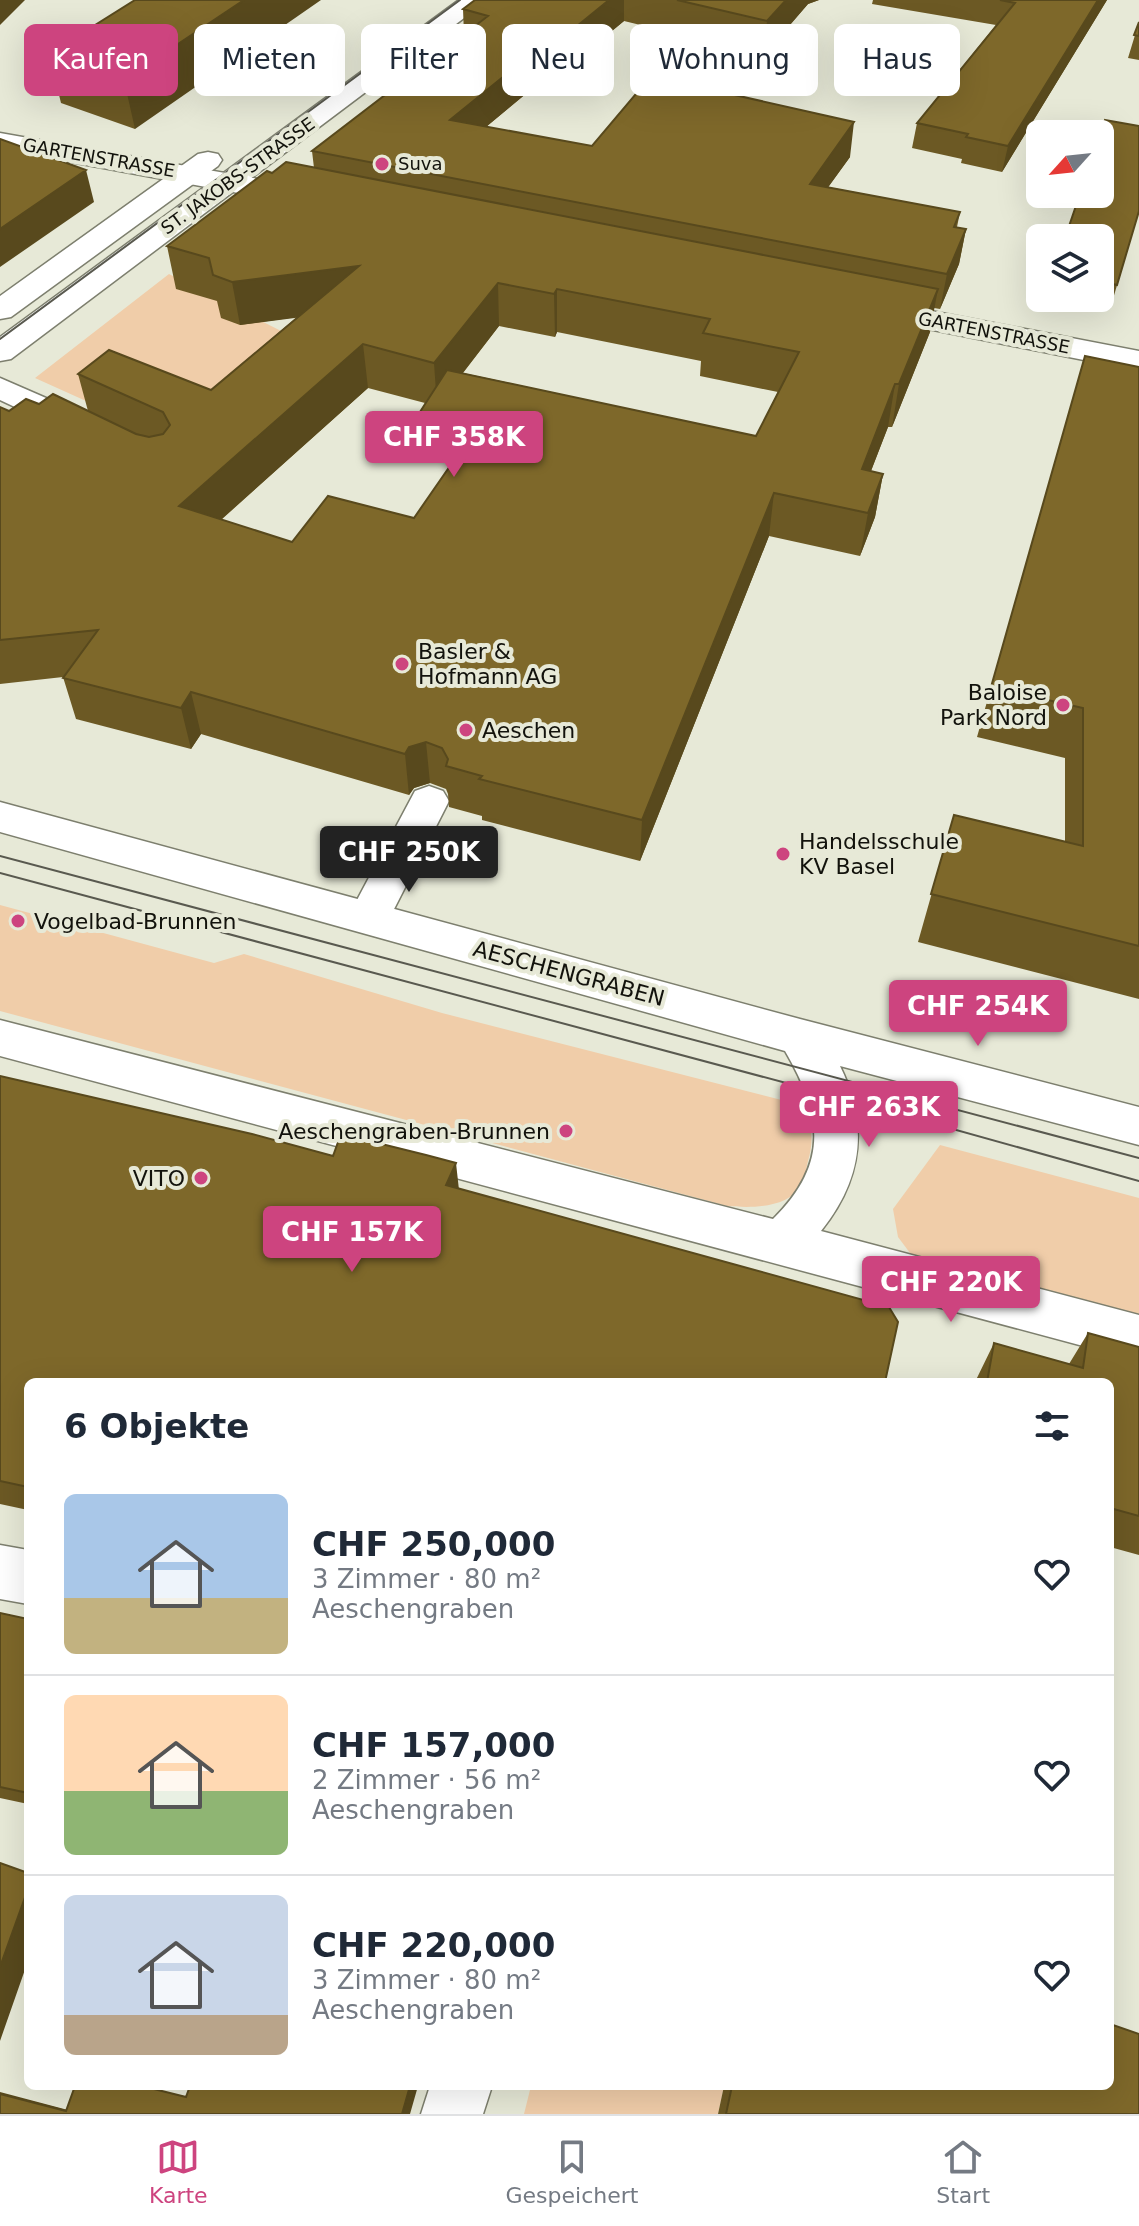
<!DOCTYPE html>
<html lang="de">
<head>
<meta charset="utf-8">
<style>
	:root { --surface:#fff; --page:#f2f2f3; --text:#1f2937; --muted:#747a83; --line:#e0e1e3; --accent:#cd447f }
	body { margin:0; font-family:"DejaVu Sans",sans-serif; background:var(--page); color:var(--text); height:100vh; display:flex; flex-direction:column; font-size:30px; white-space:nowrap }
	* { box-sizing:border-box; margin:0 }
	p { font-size:26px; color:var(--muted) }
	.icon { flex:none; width:44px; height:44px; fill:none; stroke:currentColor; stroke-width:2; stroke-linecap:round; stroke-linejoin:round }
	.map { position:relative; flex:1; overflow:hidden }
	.drawer { position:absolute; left:24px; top:1378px; width:1090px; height:712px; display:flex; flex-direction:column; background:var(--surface); border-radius:12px; box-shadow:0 8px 32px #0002 }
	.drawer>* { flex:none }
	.top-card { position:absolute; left:24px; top:24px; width:1092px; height:72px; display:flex; gap:16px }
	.needle { width:52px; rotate:243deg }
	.tools { position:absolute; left:1026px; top:120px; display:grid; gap:16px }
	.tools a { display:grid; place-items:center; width:88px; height:88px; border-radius:12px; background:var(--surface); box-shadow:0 8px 32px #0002; font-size:40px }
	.price { position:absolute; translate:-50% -68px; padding:0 18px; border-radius:8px; background:var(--accent); color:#fff; font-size:26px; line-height:52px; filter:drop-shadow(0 2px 4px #0008) }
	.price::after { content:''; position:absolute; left:50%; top:48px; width:24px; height:18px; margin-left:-12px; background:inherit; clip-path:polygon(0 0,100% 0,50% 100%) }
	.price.active { background:#222; color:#fff }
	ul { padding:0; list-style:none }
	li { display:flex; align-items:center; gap:24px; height:200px; padding:0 40px }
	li+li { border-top:2px solid var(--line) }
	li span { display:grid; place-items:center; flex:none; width:224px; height:160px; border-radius:12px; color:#555 }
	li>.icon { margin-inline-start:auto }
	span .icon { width:96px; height:96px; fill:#fffc; stroke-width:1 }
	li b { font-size:34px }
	h2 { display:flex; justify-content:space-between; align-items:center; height:96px; padding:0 40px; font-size:34px }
	.pill { padding:0 28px; border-radius:12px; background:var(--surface); box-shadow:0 8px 32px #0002; font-size:28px; line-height:72px }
	.pill.active { background:var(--accent); color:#fff }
	.menu { display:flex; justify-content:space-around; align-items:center; height:112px; border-top:2px solid var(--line); background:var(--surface); font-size:22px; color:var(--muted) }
	.menu a { display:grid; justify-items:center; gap:4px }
	.menu .active { color:var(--accent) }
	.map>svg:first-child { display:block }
	.green { fill:#f0cda9 }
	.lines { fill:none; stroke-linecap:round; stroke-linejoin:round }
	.minor-casing { stroke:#7d7f6e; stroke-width:3 }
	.major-casing { stroke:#7d7f6e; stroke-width:3 }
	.minor { fill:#fff; fill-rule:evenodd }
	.major { fill:#fff; fill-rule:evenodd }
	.tram { stroke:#59594f; stroke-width:2 }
	.wall { fill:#6c5924; fill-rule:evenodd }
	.shaded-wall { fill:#58491d }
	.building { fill:#7e682a; stroke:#58491d; stroke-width:2; fill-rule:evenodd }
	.poi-dot { fill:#cd447f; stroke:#e7e9d7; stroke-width:3 }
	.labels { text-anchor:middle; stroke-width:8; stroke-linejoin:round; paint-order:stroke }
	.far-street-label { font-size:18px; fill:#12120c; stroke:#e7e9d7 }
	.far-poi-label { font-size:18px; fill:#12120c; stroke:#e7e9d7; text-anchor:start }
	.poi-label { font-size:22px; fill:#12120c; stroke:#e7e9d7; text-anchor:start }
	.street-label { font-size:22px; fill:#12120c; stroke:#e7e9d7 }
</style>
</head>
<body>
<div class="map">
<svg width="1139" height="2114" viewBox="0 0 1139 2114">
	<rect width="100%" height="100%" fill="#e7e9d7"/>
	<path class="green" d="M169,274L285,333L182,427L137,424L35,378Z
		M0,905L214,963L244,954L442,1013L805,1106C812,1125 814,1141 808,1161C806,1168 806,1179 802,1185C787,1209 750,1208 727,1206L0,1011Z
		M940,1145L1139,1198V1322L913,1257L898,1237L893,1209Z
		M531,2086H724L718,2114H524Z"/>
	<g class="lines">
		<defs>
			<path id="minor" d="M0,133L309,188L319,191L323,197L319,203L309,206L0,149Z
				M874,300L1139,351V371L863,316L859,309L863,302Z
				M0,378L92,418L96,425L92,432L80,435L68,432L0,400Z
				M429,786L443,791L449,801L390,917L384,928L369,933L354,928L348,917L415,791Z
				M0,1545L28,1550V1604L0,1599Z
				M430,2086H492L483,2114H421Z"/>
			<path id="major" d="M459,0H488L11,359L0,361V337Z
				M208,152L218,154L222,160L218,166L11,317L0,319V296L198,154Z
				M0,802L800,1019L1139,1107V1145L840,1066C869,1125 863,1179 821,1231L1139,1315V1361L0,1056V1020L773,1219C830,1163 822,1114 785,1051L0,832Z"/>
		</defs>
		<use href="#minor" class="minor-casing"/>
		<use href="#major" class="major-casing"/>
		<use href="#minor" class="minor"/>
		<use href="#major" class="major"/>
		<path class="tram" d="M0,339L460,0
			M0,856L1139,1158
			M0,873L831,1095L1139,1181"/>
	</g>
	<path class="wall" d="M135,0V129L61,103L49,54Z
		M475,0H819L808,4L764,55L624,21L566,69L557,68L486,127L592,146L850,157L828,187L960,212L957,227L966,229L959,264L940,309L934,308L930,332L892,427H888L871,471L883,474L875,517L860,556L769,536L640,861L482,820V816L449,807L448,794L446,789L430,783L414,788L409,795L201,734L191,749L76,719L63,677L0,684V407L9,411L39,404L88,411L78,374L211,390L297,317L240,325L221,318L217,301L176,289L167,246L272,173L314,168L312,151L464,35L463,9ZM499,326L555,337L557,332L701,361L700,376L778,392L756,436L463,373ZM368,388L425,403L418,415L421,458L451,464L414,518L292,542L221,520Z
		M873,0H1107L1002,172L961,163L962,159L912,148L917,123L996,25L872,4Z
		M1139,22V60L1128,58Z
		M1139,211L1110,309L1048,298H1100V238Z
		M1085,356L1139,367V999L918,942L954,815L1065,842V758L977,737Z
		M0,1076L333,1156L456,1163L28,1382V1510L0,1504Z
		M1088,1333L1139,1347V1555L1110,1547V1382H975L994,1343L1069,1364Z
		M0,1613L28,1619V1804L0,1798Z
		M724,2086H1110L1139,2114H718Z"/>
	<path class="shaded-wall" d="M0,0H25L0,25Z
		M244,0H321L135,129L124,80Z
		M609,0H624V21L566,69V35Z
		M786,0H819L808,4L764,55L767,21Z
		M1098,0H1107L1002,172L1008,146Z
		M557,33V68L452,155L450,120Z
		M854,122L850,157L806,218L810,184Z
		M86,170L94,202L0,267V229Z
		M966,229L959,264L940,309L947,274Z
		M359,266L364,309L240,325L232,282Z
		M498,283L499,326L437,406L434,363Z
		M557,289V332L555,337L554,294Z
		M938,289L930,332L892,427L899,384Z
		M363,344L368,388L188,549L179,506Z
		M895,384L888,427L855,512L862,469Z
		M883,474L875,517L860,556L868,513Z
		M774,493L769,536L640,861L642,820Z
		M191,692L201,734L191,749L181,708Z
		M426,742L430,783L414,788L409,795L405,754L409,747Z
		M456,1163L460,1199L446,1185Z
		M28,1889V1961L0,2041V1967Z
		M410,2086H418L410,2114H402Z
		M0,2092L83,2114L66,2111L0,2094Z"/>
	<path class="building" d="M135,0H244L124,80L49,54Z
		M475,0H609L566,35L557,33L450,120L592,146L651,76L854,122L810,184L960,212L954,227L966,229L947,274L312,151L488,16L463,9Z
		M677,0H786L767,21Z
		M1000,0H1098L1008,146L966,137L968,134L917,123L1015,3Z
		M1139,22V36L1134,35Z
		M1105,120L1139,126V211L1117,285L1100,281V238H1065L1080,194H1100V134Z
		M0,139L86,170L0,229Z
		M286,162L938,289L899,384H895L862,469L883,474L868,513L774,493L642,820L479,779L482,776L446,766L448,759L442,748L426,742L409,747L405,754L191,692L181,708L63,678L98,630L0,640V407L9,411L26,399L39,404L53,394L136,434L149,437L163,434L170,425L163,412L78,374L109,350L211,390L359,266L232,282L213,275L209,258L167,246L267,171L272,173ZM498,283L554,294L557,289L710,319L703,333L799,352L756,436L447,370L418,415L477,427L414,518L328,496L292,542L179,506L363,344L434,363Z
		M1085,356L1139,367V946L931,894L954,815L1083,846V708L991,687Z
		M0,1076L252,1134L333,1156L341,1134L426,1155L456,1163L446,1185L889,1307L898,1322L885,1382H28V1487L0,1481Z
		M1088,1333L1139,1347V1516L1110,1508V1382H987L994,1343L1083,1368Z
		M0,1613L28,1619V1793L0,1787Z
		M0,1863L28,1873V1889L0,1967Z
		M1110,2024L1139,2034V2114H726L732,2086H1110Z
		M75,2086H142L186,2097L190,2086H410L402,2114H0V2094L66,2111Z"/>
	<g class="poi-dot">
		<circle cx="382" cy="164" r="8"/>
		<circle cx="402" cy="664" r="8"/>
		<circle cx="1063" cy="705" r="8"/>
		<circle cx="466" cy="730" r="8"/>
		<circle cx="783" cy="854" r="8"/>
		<circle cx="18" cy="921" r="8"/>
		<circle cx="566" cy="1131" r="8"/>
		<circle cx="201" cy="1178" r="8"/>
	</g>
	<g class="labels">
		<g class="far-street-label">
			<text transform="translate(99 158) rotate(10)" y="6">GARTENSTRASSE</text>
			<text transform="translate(238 176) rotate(-36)" y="6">ST. JAKOBS-STRASSE</text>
			<text transform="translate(994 333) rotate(11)" y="6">GARTENSTRASSE</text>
		</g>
		<g class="far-poi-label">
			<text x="398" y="170">Suva</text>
		</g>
		<g class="poi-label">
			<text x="418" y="659">Basler &amp;<tspan x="418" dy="25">Hofmann AG</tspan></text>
			<text x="1047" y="700" text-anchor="end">Baloise<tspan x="1047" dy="25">Park Nord</tspan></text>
			<text x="482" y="738">Aeschen</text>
			<text x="799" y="849">Handelsschule<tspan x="799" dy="25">KV Basel</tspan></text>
			<text x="34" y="929">Vogelbad-Brunnen</text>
			<text x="550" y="1139" text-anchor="end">Aeschengraben-Brunnen</text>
			<text x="185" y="1186" text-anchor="end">VITO</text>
		</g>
		<g class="street-label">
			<text transform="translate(569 973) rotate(15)" y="8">AESCHENGRABEN</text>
		</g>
	</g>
</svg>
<div class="tools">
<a><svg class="needle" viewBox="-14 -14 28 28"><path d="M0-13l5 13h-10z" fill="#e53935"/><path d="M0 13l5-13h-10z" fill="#747a83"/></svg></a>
<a><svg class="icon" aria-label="layers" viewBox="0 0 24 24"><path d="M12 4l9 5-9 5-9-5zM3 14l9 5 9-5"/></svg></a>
</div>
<b class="price" style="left:454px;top:479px">CHF 358K</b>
<b class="price active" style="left:409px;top:894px">CHF 250K</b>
<b class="price" style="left:978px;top:1048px">CHF 254K</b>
<b class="price" style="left:869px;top:1149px">CHF 263K</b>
<b class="price" style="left:352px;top:1274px">CHF 157K</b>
<b class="price" style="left:951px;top:1324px">CHF 220K</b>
<div class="top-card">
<a class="pill active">Kaufen</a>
<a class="pill">Mieten</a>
<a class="pill">Filter</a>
<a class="pill">Neu</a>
<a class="pill">Wohnung</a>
<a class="pill">Haus</a>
</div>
<section class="drawer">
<h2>6 Objekte<svg class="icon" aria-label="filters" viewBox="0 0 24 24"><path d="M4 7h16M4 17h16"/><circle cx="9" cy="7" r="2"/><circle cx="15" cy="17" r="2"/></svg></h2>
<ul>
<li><span style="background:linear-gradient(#a9c7e8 65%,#c2b280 0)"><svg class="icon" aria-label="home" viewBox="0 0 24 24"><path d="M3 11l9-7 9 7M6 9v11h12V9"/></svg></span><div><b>CHF 250,000</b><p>3 Zimmer · 80 m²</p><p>Aeschengraben</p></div><svg class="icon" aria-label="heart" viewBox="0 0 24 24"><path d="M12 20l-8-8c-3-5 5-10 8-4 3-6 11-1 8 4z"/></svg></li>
<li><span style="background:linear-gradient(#ffd9b3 60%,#8fb573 0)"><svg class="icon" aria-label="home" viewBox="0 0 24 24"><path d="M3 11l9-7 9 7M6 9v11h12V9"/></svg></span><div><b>CHF 157,000</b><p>2 Zimmer · 56 m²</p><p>Aeschengraben</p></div><svg class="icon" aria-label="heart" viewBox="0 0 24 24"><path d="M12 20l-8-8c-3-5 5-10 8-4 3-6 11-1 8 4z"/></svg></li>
<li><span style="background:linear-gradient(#c9d6e8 75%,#b9a48a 0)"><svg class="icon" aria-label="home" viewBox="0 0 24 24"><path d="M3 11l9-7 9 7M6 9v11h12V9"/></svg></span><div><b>CHF 220,000</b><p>3 Zimmer · 80 m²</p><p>Aeschengraben</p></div><svg class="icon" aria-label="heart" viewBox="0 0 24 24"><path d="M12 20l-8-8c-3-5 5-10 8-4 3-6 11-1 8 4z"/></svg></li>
</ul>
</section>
</div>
<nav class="menu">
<a class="active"><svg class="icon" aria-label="map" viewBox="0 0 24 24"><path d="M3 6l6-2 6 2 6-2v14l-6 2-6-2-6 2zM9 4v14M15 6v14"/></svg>Karte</a>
<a><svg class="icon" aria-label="saved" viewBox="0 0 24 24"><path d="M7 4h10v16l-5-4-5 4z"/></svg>Gespeichert</a>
<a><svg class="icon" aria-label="home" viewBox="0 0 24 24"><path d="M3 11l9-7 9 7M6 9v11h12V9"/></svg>Start</a>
</nav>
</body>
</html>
